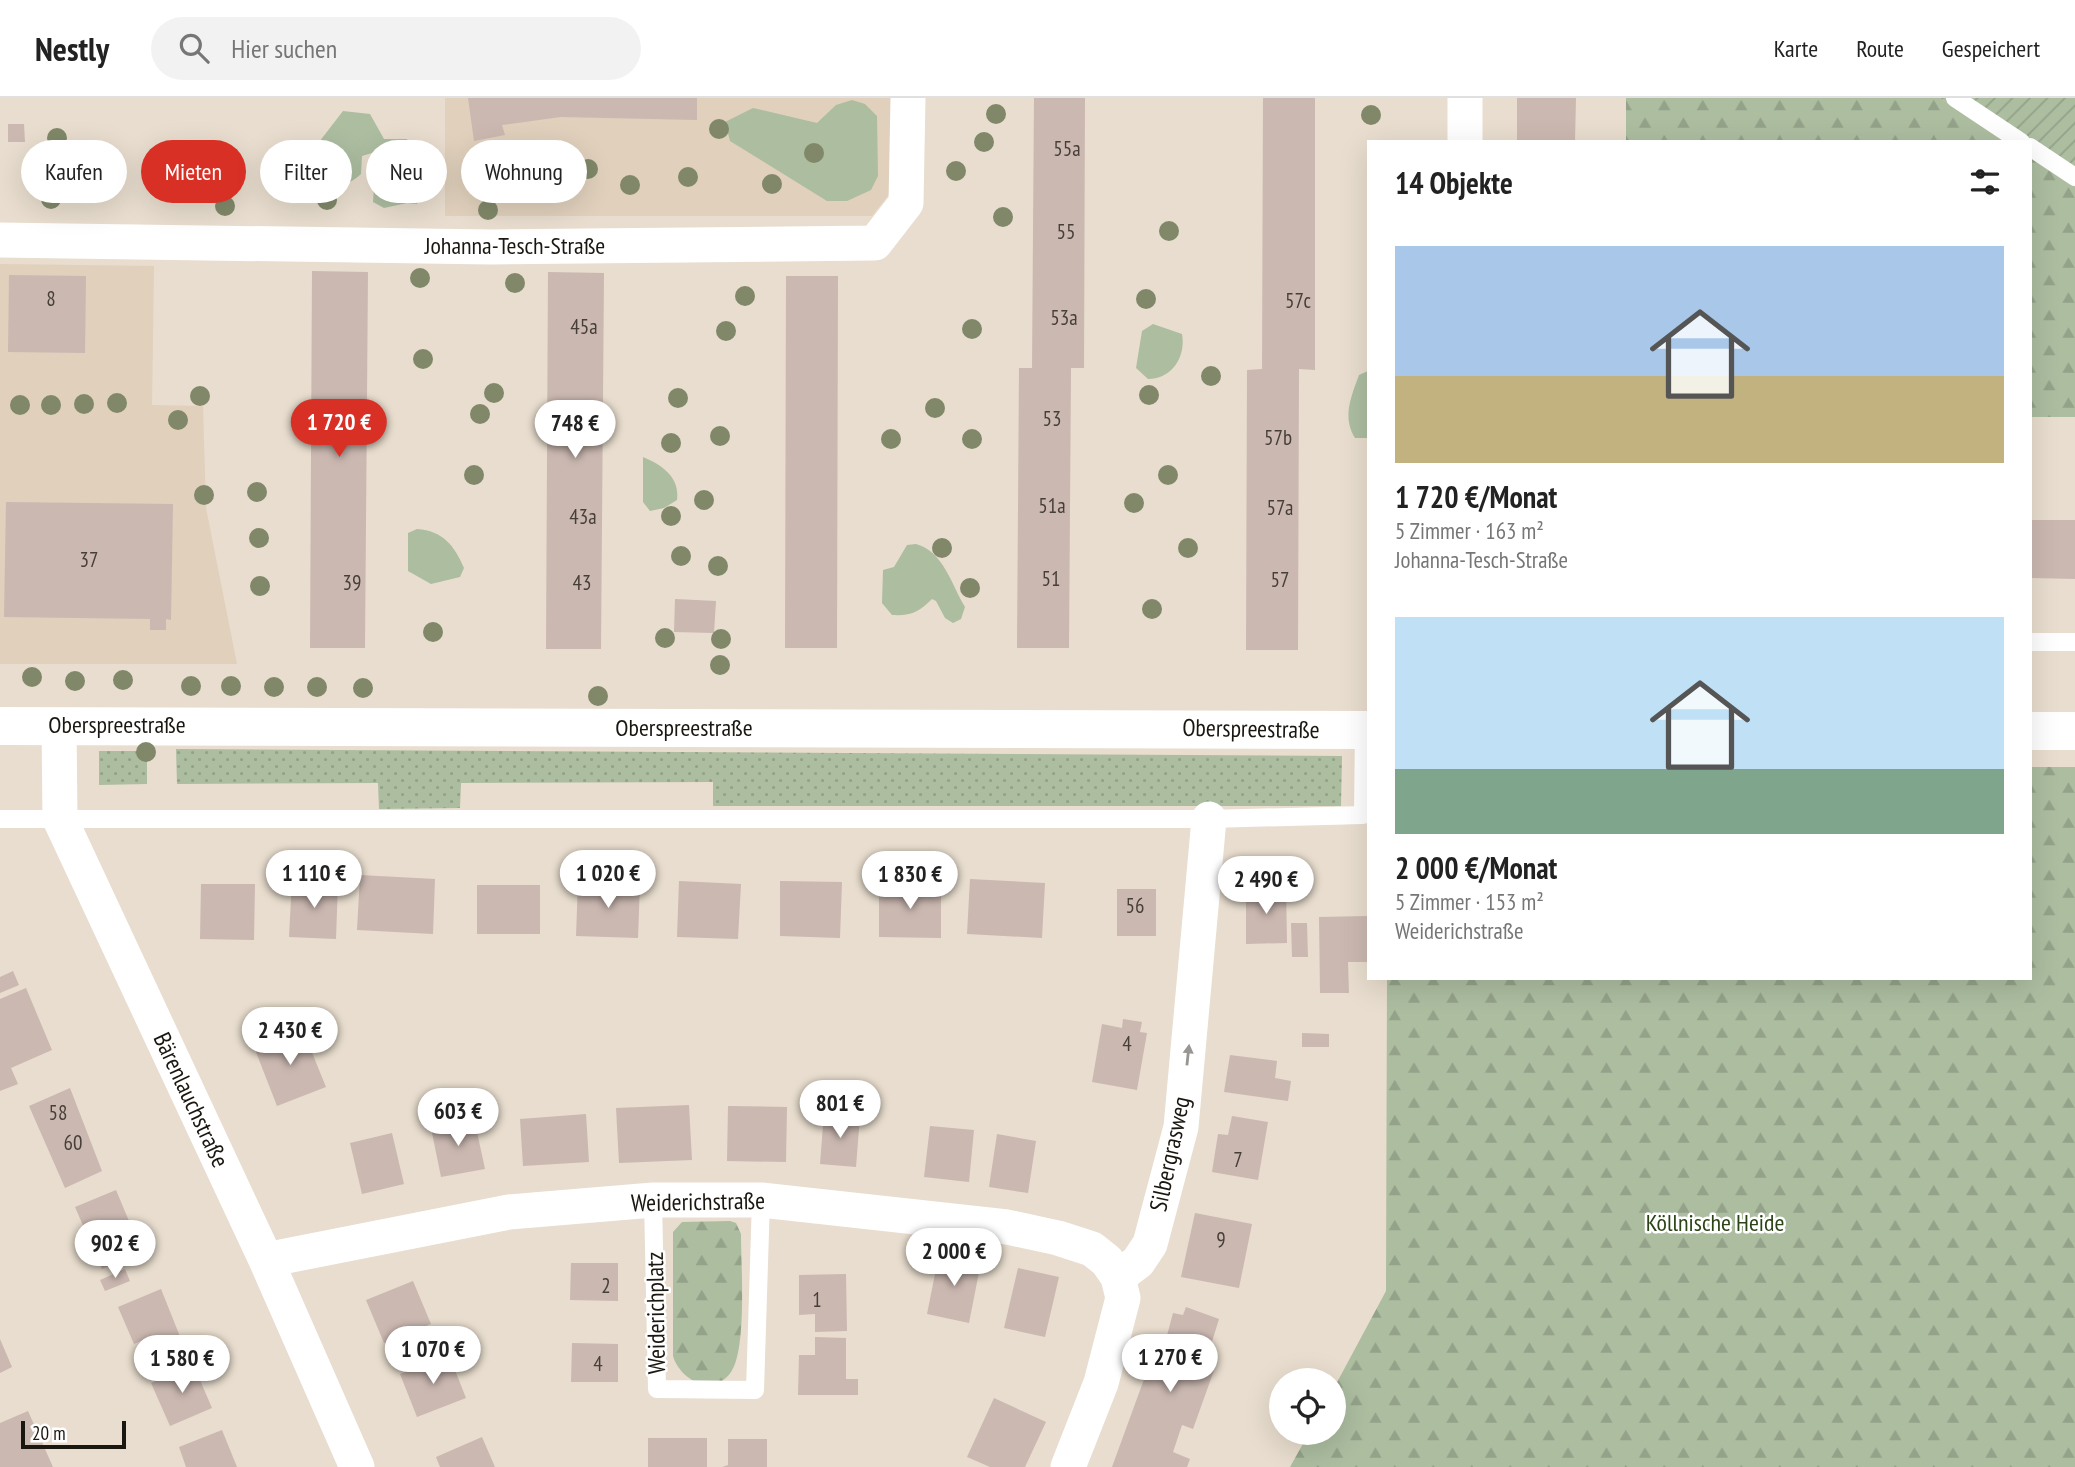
<!DOCTYPE html>
<html lang="de">
<head>
<meta charset="utf-8">
<style>
	:root { --surface:#fff; --page:#f2f2f2; --text:#222; --muted:#767676; --line:#e0e0e0; --accent:#d93025 }
	body { margin:0; font-family:"PT Sans Narrow",sans-serif; background:var(--page); color:var(--text); height:100vh; display:flex; flex-direction:column; font-size:26px; white-space:nowrap }
	* { box-sizing:border-box; margin:0 }
	p { font-size:23px; color:var(--muted) }
	.icon { flex:none; width:38px; height:38px; fill:none; stroke:currentColor; stroke-width:2; stroke-linecap:round; stroke-linejoin:round }
	.map { position:relative; flex:1; overflow:hidden }
	.panel { position:absolute; left:1367px; top:42px; width:665px; height:840px; display:flex; flex-direction:column; background:var(--surface); border-radius:0px; box-shadow:0 7px 28px #0002 }
	.panel>* { flex:none }
	.guide { position:absolute; left:21px; top:42px; width:665px; height:63px; display:flex; gap:14px }
	.tools { position:absolute; left:1269px; top:1270px; display:grid; gap:14px }
	.tools a { display:grid; place-items:center; width:77px; height:77px; border-radius:50%; background:var(--surface); box-shadow:0 7px 28px #0002; font-size:35px }
	.scale { position:absolute; left:21px; bottom:18px; width:105px; box-sizing:border-box; padding-left:7px; border:4px solid #1a1610; border-top:0; font-size:19px; line-height:24px; white-space:nowrap; color:#1a1610; -webkit-text-stroke:5px #fff; paint-order:stroke }
	.price { position:absolute; translate:-50% -60px; padding:0 16px; border-radius:24px; background:#fff; color:#222; font-size:23px; line-height:46px; filter:drop-shadow(0 2px 4px #0008) }
	.price::after { content:''; position:absolute; left:50%; top:42px; width:21px; height:16px; margin-left:-10px; background:inherit; clip-path:polygon(0 0,100% 0,50% 100%) }
	.price.current { background:var(--accent); color:#fff }
	ul { padding:0; list-style:none }
	li { display:grid; align-content:center; gap:14px; height:371px; padding:0 28px }
	li span { display:grid; place-items:center; height:217px; border-radius:0px; color:#555 }
	li>.icon { margin-inline-start:auto }
	span .icon { width:126px; height:126px; fill:#fffc; stroke-width:1 }
	li b { font-size:30px }
	h2 { display:flex; justify-content:space-between; align-items:center; height:84px; padding:0 28px; font-size:30px }
	.pill { padding:0 24px; border-radius:32px; background:var(--surface); box-shadow:0 7px 28px #0002; font-size:24px; line-height:63px }
	.pill.current { background:var(--accent); color:#fff }
	header { display:flex; align-items:center; gap:42px; box-sizing:border-box; height:98px; padding:0 35px; background:var(--surface); border-bottom:2px solid var(--line) }
	header strong { font-size:33px }
	nav { display:flex; gap:38px; margin-inline-start:auto; font-size:24px }
	.search { width:490px; height:63px; background:var(--page); display:flex; align-items:center; gap:18px; box-sizing:border-box; padding:0 24px; border-radius:38px; color:var(--muted); font-size:26px }
	.map>svg:first-child { display:block }
	.built { fill:#e0d0bc }
	.grass { fill:url(#grass-dots) }
	.forest { fill:url(#forest-firs) }
	.park { fill:#acbda0 }
	.garden { fill:url(#garden-furrows) }
	.building { fill:#cbb8b1 }
	.lines { fill:none; stroke-linecap:round; stroke-linejoin:round }
	.lane { stroke:#fff; stroke-width:18 }
	.street { stroke:#fff; stroke-width:35 }
	.secondary { stroke:#fff; stroke-width:38 }
	.tree { fill:#808869 }
	.oneway { fill:#989693 }
	.labels { text-anchor:middle; stroke-width:5; stroke-linejoin:round; paint-order:stroke }
	.number-label { font-size:21px; fill:#463e38 }
	.street-label { font-size:24px; fill:#1a1610; stroke:#fff }
	.park-label { font-size:24px; fill:#2b4316; stroke:#fff }
</style>
</head>
<body>
<header>
<strong>Nestly</strong>
<div class="search"><svg class="icon" aria-label="search" viewBox="0 0 24 24"><circle cx="10" cy="10" r="6"/><path d="M15 15l6 6"/></svg>Hier suchen</div>
<nav><a>Karte</a><a>Route</a><a>Gespeichert</a></nav>
</header>
<div class="map">
<svg width="2075" height="1369" viewBox="0 0 2075 1369">
	<defs>
		<pattern id="grass-dots" width="8" height="8" patternUnits="userSpaceOnUse" patternTransform="scale(1.75)"><rect width="8" height="8" fill="#acbda0"/><path d="M2 2h.1M6 6h.1" fill="none" stroke="#93a289" stroke-width="1.8" stroke-linecap="round"/></pattern>
		<pattern id="forest-firs" width="22" height="20" patternUnits="userSpaceOnUse" patternTransform="scale(1.75)"><rect width="22" height="20" fill="#acbda0"/><path d="M5 1l3.5 6h-7zM16 11l3.5 6h-7z" fill="#93a289"/></pattern>
		<pattern id="garden-furrows" width="10" height="10" patternUnits="userSpaceOnUse" patternTransform="scale(1.75)"><rect width="10" height="10" fill="#acbda0"/><path d="M-1 1l2-2M0 10L10 0M9 11l2-2" fill="none" stroke="#93a289"/></pattern>
	</defs>
	<rect width="100%" height="100%" fill="#e8ddce"/>
	<path class="built" d="M445,0H891V94L872,118H445Z
		M0,166L154,168L152,307L203,308L206,410L237,566H0Z"/>
	<path class="grass" d="M176,651L1342,658L1341,708H713V684L461,685L460,710L379,711L378,685L177,686Z
		M99,653H147V686L99,687Z"/>
	<path class="forest" d="M1626,0H1940L2006,44H1626Z
		M2030,59L2075,89V319H2030Z
		M2030,669H2075V1369H1290L1309,1335H1334V1290L1386,1193L1387,880H2030Z
		M730,1123L736,1125L741,1136C741,1168 747,1251 731,1274C713,1300 680,1282 673,1258V1134L682,1124Z"/>
	<path class="park" d="M852,2L865,6L877,18L878,78L871,92L847,103H827L730,43L725,24L753,10L817,25L836,7Z
		M343,13L370,16L384,41H407L409,46L402,64L421,94L417,106L407,105L384,110L373,104L374,88L368,84C368,73 373,65 372,55L362,58L361,76C352,84 344,89 333,82L315,54L316,48Z
		M1153,226L1182,236C1186,259 1172,281 1148,281L1136,270L1142,233Z
		M1368,273V340H1355C1342,319 1351,299 1359,277Z
		M643,359C662,367 680,379 677,402L664,410L650,413L643,404Z
		M417,431C443,433 454,447 464,470L460,479L431,486L408,473V435Z
		M916,446C944,454 951,486 965,509L961,521L953,525L945,520L936,503L932,501C919,514 911,518 892,517L882,505L883,472L894,469L907,447Z"/>
	<path class="garden" d="M1940,0H2075V89L2030,59V44H2006Z"/>
	<path class="building" d="M468,0H697V22L561,19L502,27L505,37L474,43Z
		M1034,0H1085L1084,270H1071L1069,550H1017L1019,270H1032Z
		M1263,0H1315V272L1299,271L1298,552H1246L1247,272L1262,271Z
		M1517,0H1576L1575,44H1517Z
		M8,26H24L25,44H8Z
		M312,173L368,174L365,550H310Z
		M548,174L604,175L601,551H546Z
		M9,177L86,178L85,255L8,254Z
		M786,178H838L837,550H785Z
		M6,404L173,406L171,522L166,521V532H150V521L4,519Z
		M2030,422H2075V481L2030,480Z
		M675,501L716,503L714,535L674,534Z
		M360,777L435,781L433,836L357,832Z
		M970,781L1045,785L1042,840L967,836Z
		M292,782L338,785L336,841L289,839Z
		M578,783L640,786L638,840L576,838Z
		M679,783L741,786L738,841L677,839Z
		M780,783L842,784L840,840L780,838Z
		M201,786H255L254,842L200,841Z
		M879,786H941V840L879,839Z
		M477,787H540V836H477Z
		M1246,790H1286L1287,845L1246,846Z
		M1117,791H1156V838H1117Z
		M1368,818V864H1348L1349,895H1320L1319,819Z
		M1291,825H1307L1308,859H1292Z
		M13,873L19,887L0,895V879Z
		M26,890L52,952L11,970L18,986L0,993V901Z
		M1123,921L1142,924L1140,934L1147,935L1137,992L1092,984L1102,926L1122,930Z
		M302,930L326,989L277,1008L254,949Z
		M1302,935L1329,936V949H1302Z
		M1230,957L1277,963L1275,980L1291,983L1288,1003L1224,994Z
		M70,990L102,1073L65,1090L29,1008Z
		M689,1007L692,1062L619,1065L616,1010Z
		M728,1008L787,1009L786,1064L727,1063Z
		M824,1015L860,1018L856,1069L820,1066Z
		M586,1016L589,1064L523,1068L520,1021Z
		M1232,1018L1268,1024L1258,1082L1212,1074L1218,1036L1228,1037Z
		M474,1020L485,1071L441,1079L431,1030Z
		M930,1028L974,1032L969,1084L924,1079Z
		M392,1035L404,1086L362,1096L350,1045Z
		M997,1036L1036,1043L1028,1095L989,1089Z
		M116,1092L142,1154L102,1171L75,1109Z
		M1195,1115L1252,1126L1239,1190L1181,1179Z
		M939,1156L981,1164L969,1225L927,1216Z
		M571,1165H618V1203L570,1202Z
		M1018,1170L1059,1179L1045,1239L1004,1230Z
		M125,1171L130,1183L105,1193L100,1182Z
		M846,1176L847,1233L815,1234V1216L799,1217V1177Z
		M413,1183L431,1226L384,1245L366,1202Z
		M161,1191L183,1246L153,1259L145,1241L134,1246L118,1209Z
		M1186,1209L1219,1221L1207,1260L1217,1264L1193,1331L1182,1327L1173,1354L1190,1361L1187,1369H1112L1158,1243L1165,1245L1173,1215L1183,1217Z
		M815,1239L846,1240V1281H858V1297H798L799,1257H815Z
		M0,1241L12,1269L0,1275Z
		M572,1245L618,1246V1284H571Z
		M449,1257L466,1300L417,1319L400,1276Z
		M193,1266L212,1310L170,1328L151,1285Z
		M994,1300L1046,1324L1025,1369H990L967,1359Z
		M28,1313L53,1369H0V1325Z
		M222,1332L237,1369H186L179,1349Z
		M482,1339L495,1369H440L436,1359Z
		M648,1340H707V1369H648Z
		M728,1341H767V1369H722L728,1367Z"/>
	<g class="lines">
		<path class="lane" d="M1955,0L2021,44
			M2030,49L2075,79
			M2030,544H2075
			M0,721H1209L1363,717L1364,632
			M653,1102L657,1291L755,1292L761,1102"/>
		<path class="street" d="M1465,0V44
			M0,142L491,149L875,145L906,105L908,0
			M59,628L60,721L266,1162L357,1369
			M266,1162L509,1114L653,1102H761L1007,1129L1058,1140L1092,1151L1107,1163L1118,1179L1123,1200L1101,1285L1068,1369
			M1118,1179L1138,1164L1150,1146L1181,1029L1209,721"/>
		<path class="secondary" d="M0,628L1368,632
			M2030,633H2075"/>
	</g>
	<g class="tree">
		<circle cx="996" cy="16" r="10"/>
		<circle cx="1371" cy="17" r="10"/>
		<circle cx="719" cy="31" r="10"/>
		<circle cx="57" cy="40" r="10"/>
		<circle cx="984" cy="44" r="10"/>
		<circle cx="300" cy="53" r="10"/>
		<circle cx="814" cy="55" r="10"/>
		<circle cx="209" cy="63" r="10"/>
		<circle cx="588" cy="71" r="10"/>
		<circle cx="956" cy="73" r="10"/>
		<circle cx="688" cy="79" r="10"/>
		<circle cx="772" cy="86" r="10"/>
		<circle cx="630" cy="87" r="10"/>
		<circle cx="51" cy="101" r="10"/>
		<circle cx="327" cy="102" r="10"/>
		<circle cx="225" cy="108" r="10"/>
		<circle cx="488" cy="112" r="10"/>
		<circle cx="1003" cy="119" r="10"/>
		<circle cx="1169" cy="133" r="10"/>
		<circle cx="420" cy="180" r="10"/>
		<circle cx="515" cy="185" r="10"/>
		<circle cx="745" cy="198" r="10"/>
		<circle cx="1146" cy="201" r="10"/>
		<circle cx="972" cy="231" r="10"/>
		<circle cx="726" cy="233" r="10"/>
		<circle cx="423" cy="261" r="10"/>
		<circle cx="1211" cy="278" r="10"/>
		<circle cx="494" cy="295" r="10"/>
		<circle cx="1149" cy="297" r="10"/>
		<circle cx="200" cy="298" r="10"/>
		<circle cx="678" cy="300" r="10"/>
		<circle cx="117" cy="305" r="10"/>
		<circle cx="84" cy="306" r="10"/>
		<circle cx="20" cy="307" r="10"/>
		<circle cx="51" cy="307" r="10"/>
		<circle cx="935" cy="310" r="10"/>
		<circle cx="480" cy="316" r="10"/>
		<circle cx="178" cy="322" r="10"/>
		<circle cx="720" cy="338" r="10"/>
		<circle cx="891" cy="341" r="10"/>
		<circle cx="972" cy="341" r="10"/>
		<circle cx="671" cy="345" r="10"/>
		<circle cx="474" cy="377" r="10"/>
		<circle cx="1168" cy="377" r="10"/>
		<circle cx="257" cy="394" r="10"/>
		<circle cx="204" cy="397" r="10"/>
		<circle cx="704" cy="402" r="10"/>
		<circle cx="1134" cy="405" r="10"/>
		<circle cx="671" cy="418" r="10"/>
		<circle cx="259" cy="440" r="10"/>
		<circle cx="942" cy="450" r="10"/>
		<circle cx="1188" cy="450" r="10"/>
		<circle cx="681" cy="458" r="10"/>
		<circle cx="718" cy="468" r="10"/>
		<circle cx="260" cy="488" r="10"/>
		<circle cx="970" cy="490" r="10"/>
		<circle cx="1152" cy="511" r="10"/>
		<circle cx="433" cy="534" r="10"/>
		<circle cx="665" cy="540" r="10"/>
		<circle cx="721" cy="541" r="10"/>
		<circle cx="720" cy="567" r="10"/>
		<circle cx="32" cy="579" r="10"/>
		<circle cx="123" cy="582" r="10"/>
		<circle cx="75" cy="583" r="10"/>
		<circle cx="191" cy="588" r="10"/>
		<circle cx="231" cy="588" r="10"/>
		<circle cx="274" cy="589" r="10"/>
		<circle cx="317" cy="589" r="10"/>
		<circle cx="363" cy="590" r="10"/>
		<circle cx="598" cy="598" r="10"/>
		<circle cx="146" cy="654" r="10"/>
	</g>
	<defs><path id="oneway-solid" d="M-6-.8H1V-3.2L6.5 0L1 3.2V.8H-6Z" transform="scale(1.75)"/></defs>
	<use class="oneway" href="#oneway-solid" transform="translate(1188 957) rotate(-84)"/>
	<g class="labels">
		<g class="number-label">
			<text x="1067" y="58">55a</text>
			<text x="1066" y="141">55</text>
			<text x="51" y="208">8</text>
			<text x="1298" y="210">57c</text>
			<text x="1064" y="227">53a</text>
			<text x="584" y="236">45a</text>
			<text x="1052" y="328">53</text>
			<text x="1278" y="347">57b</text>
			<text x="1052" y="415">51a</text>
			<text x="1280" y="417">57a</text>
			<text x="583" y="426">43a</text>
			<text x="89" y="469">37</text>
			<text x="1051" y="488">51</text>
			<text x="1280" y="489">57</text>
			<text x="352" y="492">39</text>
			<text x="582" y="492">43</text>
			<text x="1135" y="815">56</text>
			<text x="1127" y="953">4</text>
			<text x="58" y="1022">58</text>
			<text x="73" y="1052">60</text>
			<text x="1238" y="1069">7</text>
			<text x="1221" y="1149">9</text>
			<text x="606" y="1195">2</text>
			<text x="817" y="1209">1</text>
			<text x="598" y="1273">4</text>
		</g>
		<g class="street-label">
			<text x="515" y="156">Johanna-Tesch-Straße</text>
			<text x="117" y="635">Oberspreestraße</text>
			<text x="684" y="638">Oberspreestraße</text>
			<text transform="translate(1251 631) rotate(1)" y="8">Oberspreestraße</text>
			<text transform="translate(191 1002) rotate(65)" y="8">Bärenlauchstraße</text>
			<text transform="translate(1170 1056) rotate(-78)" y="8">Silbergrasweg</text>
			<text transform="translate(698 1104) rotate(-1)" y="8">Weiderichstraße</text>
			<text transform="translate(656 1215) rotate(-91)" y="8">Weiderichplatz</text>
		</g>
		<g class="park-label">
			<text x="1715" y="1133">Köllnische Heide</text>
		</g>
	</g>
</svg>
<div class="tools">
<a><svg class="icon" aria-label="locate" viewBox="0 0 24 24"><circle cx="12" cy="12" r="6"/><path d="M12 2v4M12 18v4M2 12h4M18 12h4"/></svg></a>
</div>
<div class="scale">20 m</div>
<b class="price current" style="left:339px;top:361px">1 720 €</b>
<b class="price" style="left:575px;top:362px">748 €</b>
<b class="price" style="left:314px;top:812px">1 110 €</b>
<b class="price" style="left:608px;top:812px">1 020 €</b>
<b class="price" style="left:910px;top:813px">1 830 €</b>
<b class="price" style="left:1266px;top:818px">2 490 €</b>
<b class="price" style="left:290px;top:969px">2 430 €</b>
<b class="price" style="left:840px;top:1042px">801 €</b>
<b class="price" style="left:458px;top:1050px">603 €</b>
<b class="price" style="left:115px;top:1182px">902 €</b>
<b class="price" style="left:954px;top:1190px">2 000 €</b>
<b class="price" style="left:433px;top:1288px">1 070 €</b>
<b class="price" style="left:1170px;top:1296px">1 270 €</b>
<b class="price" style="left:182px;top:1297px">1 580 €</b>
<div class="guide">
<a class="pill">Kaufen</a>
<a class="pill current">Mieten</a>
<a class="pill">Filter</a>
<a class="pill">Neu</a>
<a class="pill">Wohnung</a>
</div>
<section class="panel">
<h2>14 Objekte<svg class="icon" aria-label="filters" viewBox="0 0 24 24"><path d="M4 7h16M4 17h16"/><circle cx="9" cy="7" r="2"/><circle cx="15" cy="17" r="2"/></svg></h2>
<ul>
<li><span style="background:linear-gradient(#a9c7e8 60%,#c2b280 0)"><svg class="icon" aria-label="home" viewBox="0 0 24 24"><path d="M3 11l9-7 9 7M6 9v11h12V9"/></svg></span><div><b>1 720 €/Monat</b><p>5 Zimmer · 163 m²</p><p>Johanna-Tesch-Straße</p></div></li>
<li><span style="background:linear-gradient(#bfe0f5 70%,#7fa58c 0)"><svg class="icon" aria-label="home" viewBox="0 0 24 24"><path d="M3 11l9-7 9 7M6 9v11h12V9"/></svg></span><div><b>2 000 €/Monat</b><p>5 Zimmer · 153 m²</p><p>Weiderichstraße</p></div></li>
</ul>
</section>
</div>
</body>
</html>
